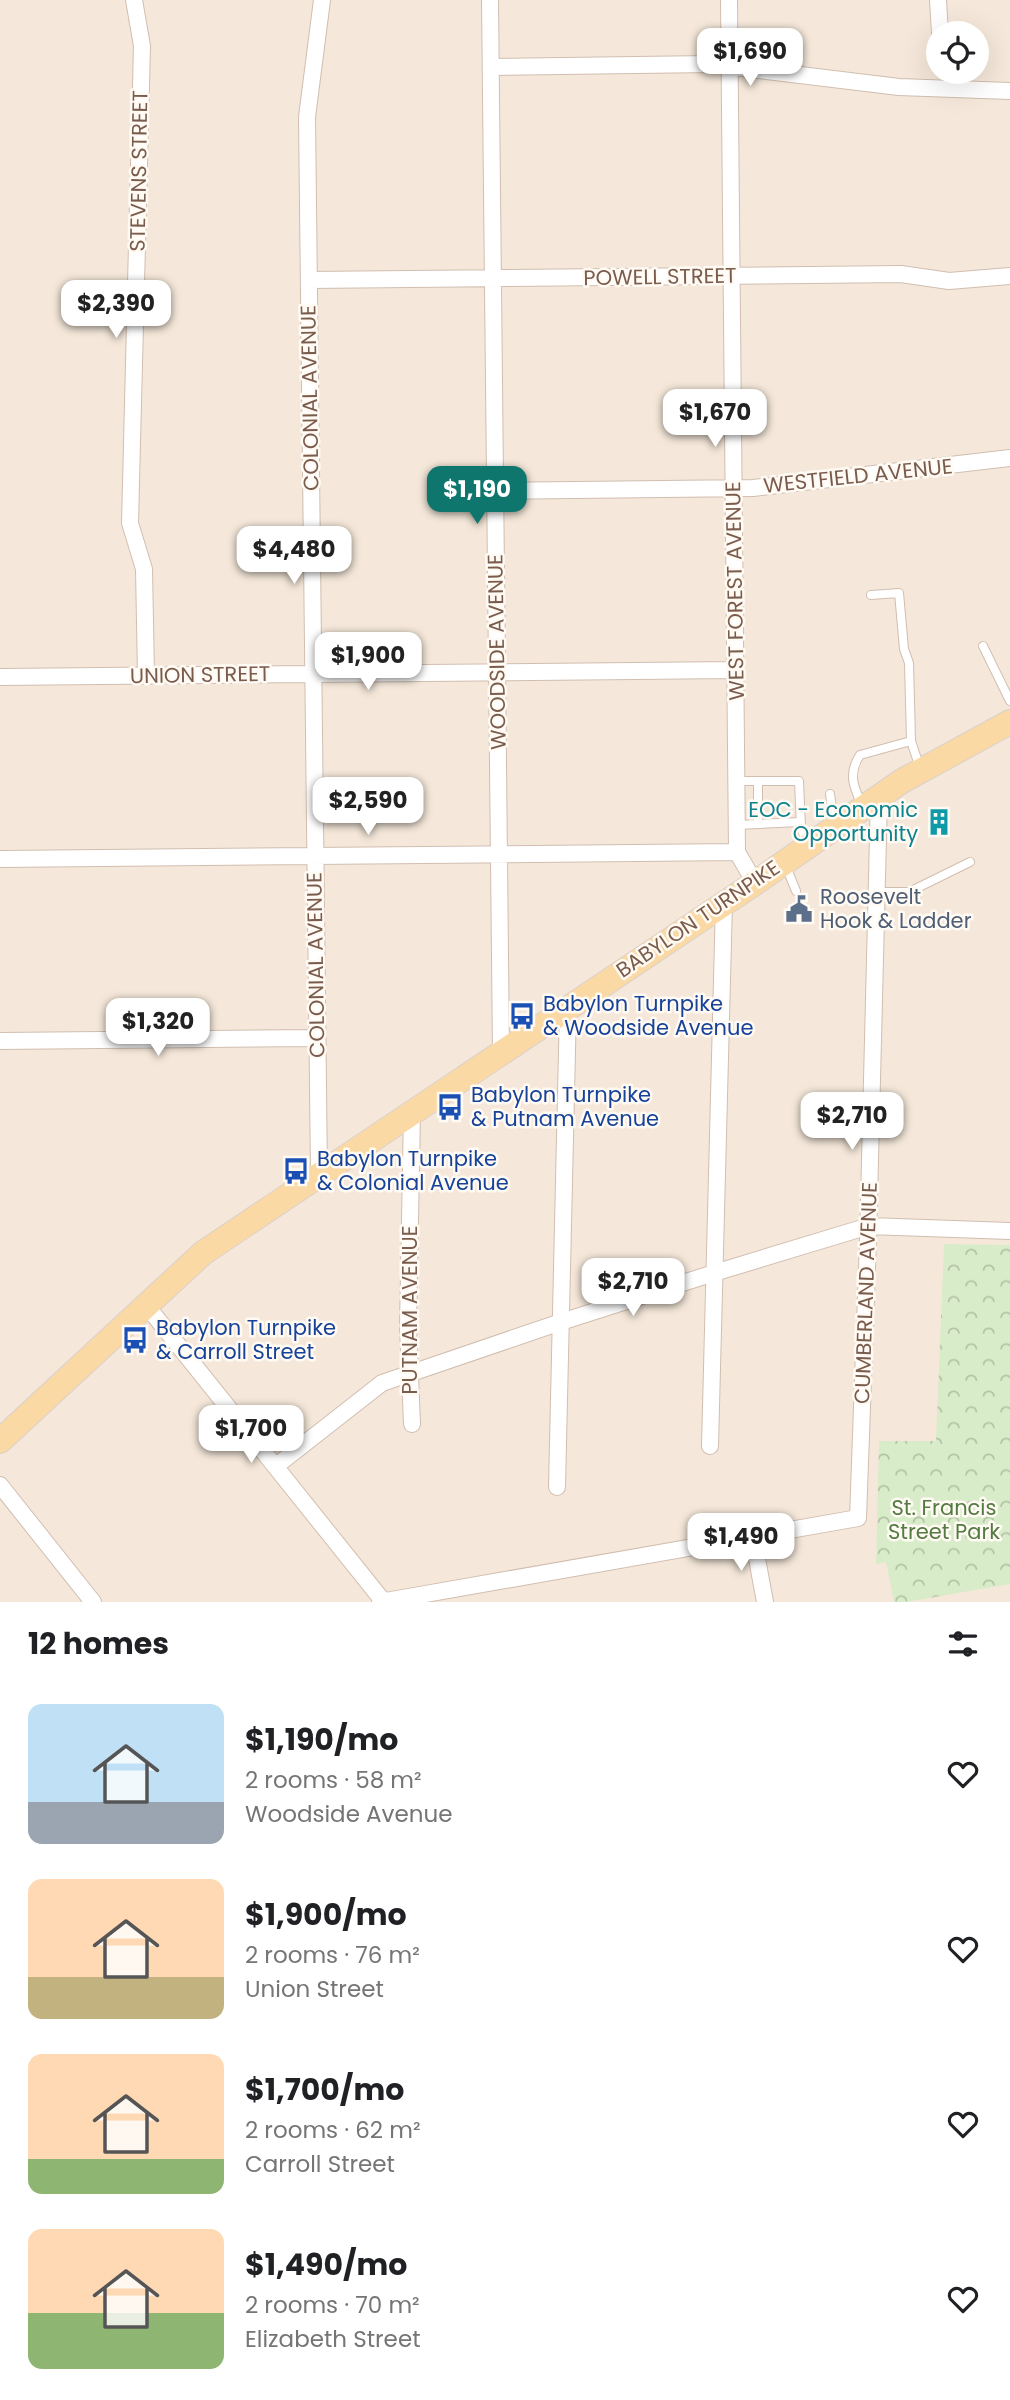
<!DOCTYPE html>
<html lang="en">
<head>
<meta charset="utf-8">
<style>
	:root { --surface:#fff; --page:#f2f2f2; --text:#202124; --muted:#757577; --accent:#0f766e }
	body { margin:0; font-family:Poppins,sans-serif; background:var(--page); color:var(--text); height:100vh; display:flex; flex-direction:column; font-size:26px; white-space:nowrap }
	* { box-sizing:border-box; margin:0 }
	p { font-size:23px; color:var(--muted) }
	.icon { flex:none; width:38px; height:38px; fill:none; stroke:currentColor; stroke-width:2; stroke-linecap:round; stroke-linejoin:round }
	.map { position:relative; height:1602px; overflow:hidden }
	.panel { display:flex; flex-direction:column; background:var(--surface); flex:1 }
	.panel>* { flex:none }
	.buttons { position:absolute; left:926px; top:21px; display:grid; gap:14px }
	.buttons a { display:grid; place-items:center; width:63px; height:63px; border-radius:50%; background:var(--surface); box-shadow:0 7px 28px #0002; font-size:35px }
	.price { position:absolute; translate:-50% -60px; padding:0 16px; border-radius:14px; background:#fff; color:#222; font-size:23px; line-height:46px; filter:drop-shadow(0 2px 4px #0008) }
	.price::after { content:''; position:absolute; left:50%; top:42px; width:21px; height:16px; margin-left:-10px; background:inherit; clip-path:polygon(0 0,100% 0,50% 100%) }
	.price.active { background:var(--accent); color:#fff }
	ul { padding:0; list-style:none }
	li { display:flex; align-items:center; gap:21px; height:175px; padding:0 28px }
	li span { display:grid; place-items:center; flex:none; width:196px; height:140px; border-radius:14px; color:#555 }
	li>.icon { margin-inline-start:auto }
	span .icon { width:84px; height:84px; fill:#fffc; stroke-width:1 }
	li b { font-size:30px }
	h2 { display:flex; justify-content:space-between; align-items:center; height:84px; padding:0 28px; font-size:30px }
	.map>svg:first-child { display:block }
	.residential { fill:#f5e8da; fill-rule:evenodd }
	.park { fill:url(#park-crowns) }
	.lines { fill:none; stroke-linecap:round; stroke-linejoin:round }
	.lane-casing { stroke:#d1beb0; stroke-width:10 }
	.street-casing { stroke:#d1beb0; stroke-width:18 }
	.primary-casing { stroke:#dad1cd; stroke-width:26 }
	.lane { stroke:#fff; stroke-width:8 }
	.street { stroke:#fff; stroke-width:16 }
	.primary { stroke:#fbd9a5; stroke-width:24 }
	.labels { text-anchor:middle; stroke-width:5; stroke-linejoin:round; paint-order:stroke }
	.street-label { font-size:21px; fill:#7a5c4d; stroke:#fffaf3 }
	.culture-label { font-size:21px; fill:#0d838f; stroke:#fffaf3; text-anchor:end }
	.service-label { font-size:21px; fill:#4e5e75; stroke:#fffaf3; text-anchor:start }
	.transit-label { font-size:21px; fill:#164399; stroke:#fffaf3; text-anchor:start }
	.park-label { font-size:21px; fill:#537a41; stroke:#fffaf3 }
</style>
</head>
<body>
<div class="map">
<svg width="1010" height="1602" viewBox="0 0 1010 1602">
	<defs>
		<pattern id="park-crowns" width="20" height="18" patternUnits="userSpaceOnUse" patternTransform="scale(1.75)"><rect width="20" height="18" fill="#d8ecc9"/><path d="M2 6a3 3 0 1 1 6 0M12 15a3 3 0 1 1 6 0" fill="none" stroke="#b4c2a5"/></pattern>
	</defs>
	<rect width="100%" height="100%" fill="#fdf6ec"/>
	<path class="residential" d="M0,0H1010V1602H0ZM938,33H976V72H938Z"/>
	<path class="park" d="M944,1244L1010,1245V1584L906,1602H894L886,1562L876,1564L879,1441H936Z"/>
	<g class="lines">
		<defs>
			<path id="lane" d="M983,646L1010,701
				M911,741L920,768
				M736,781H799L801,828L807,843
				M830,794L834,822
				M862,805C853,786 848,773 860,755L911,741L909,663L904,649L899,593L871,595
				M758,824V781
				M737,825L800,822
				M785,864L796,891
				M876,892H909L970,862"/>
			<path id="street" d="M134,0L142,46L130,523L144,569L146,676
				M490,0L501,1051
				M729,0L737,852L755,883
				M938,0L940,33
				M491,67L710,64L899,87L1010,91
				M309,280L901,274L949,281L1010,276
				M495,491L753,488L1010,458
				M0,677L735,670
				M0,859L737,852
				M0,1041L316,1038
				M319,1174L307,117L322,0
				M146,1305L383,1601
				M412,1424L408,1327L412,1113
				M710,1446L724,902
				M276,1466L382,1383L561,1322L714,1273L869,1226L1010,1231
				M0,1485L93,1602
				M557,1487L568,1007
				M753,1537L765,1602
				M380,1602L858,1518L868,1241L879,797"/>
			<path id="primary" d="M0,1441L203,1253L755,883L902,781L1010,722"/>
		</defs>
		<use href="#lane" class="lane-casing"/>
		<use href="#street" class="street-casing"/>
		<use href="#primary" class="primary-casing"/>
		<use href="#lane" class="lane"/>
		<use href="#street" class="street"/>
		<use href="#primary" class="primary"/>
	</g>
	<defs>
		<symbol id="building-bare" viewBox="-9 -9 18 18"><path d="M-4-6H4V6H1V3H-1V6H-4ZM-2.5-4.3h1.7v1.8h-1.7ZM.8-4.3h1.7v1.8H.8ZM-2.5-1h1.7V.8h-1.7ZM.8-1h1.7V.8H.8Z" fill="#0f9aa8" stroke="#fffaf3" stroke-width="2.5" paint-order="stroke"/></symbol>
		<symbol id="civic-bare" viewBox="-9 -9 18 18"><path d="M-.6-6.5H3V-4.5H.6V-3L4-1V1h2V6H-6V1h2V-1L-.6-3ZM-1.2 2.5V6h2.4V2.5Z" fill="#5c6f8a" stroke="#fffaf3" stroke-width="2.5" paint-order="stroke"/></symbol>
		<symbol id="bus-bare" viewBox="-9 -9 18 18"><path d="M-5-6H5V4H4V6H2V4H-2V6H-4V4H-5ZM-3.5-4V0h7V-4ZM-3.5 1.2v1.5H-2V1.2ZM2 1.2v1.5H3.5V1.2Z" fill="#1a4fb4" stroke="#fffaf3" stroke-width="2.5" paint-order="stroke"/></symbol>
	</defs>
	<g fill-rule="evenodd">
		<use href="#building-bare" x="920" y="803" width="38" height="38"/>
		<use href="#civic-bare" x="780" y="890" width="38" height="38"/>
		<use href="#bus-bare" x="503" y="997" width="38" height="38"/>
		<use href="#bus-bare" x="431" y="1088" width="38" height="38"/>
		<use href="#bus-bare" x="277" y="1152" width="38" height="38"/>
		<use href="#bus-bare" x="116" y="1321" width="38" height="38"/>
	</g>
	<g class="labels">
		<g class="street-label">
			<text transform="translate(139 171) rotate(-89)" y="7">STEVENS STREET</text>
			<text transform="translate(660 277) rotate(-1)" y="7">POWELL STREET</text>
			<text transform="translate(310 398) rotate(-91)" y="7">COLONIAL AVENUE</text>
			<text transform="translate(858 476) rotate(-6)" y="7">WESTFIELD AVENUE</text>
			<text transform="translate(735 591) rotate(-91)" y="7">WEST FOREST AVENUE</text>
			<text transform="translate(497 652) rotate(-91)" y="7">WOODSIDE AVENUE</text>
			<text transform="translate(200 675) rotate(-1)" y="7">UNION STREET</text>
			<text transform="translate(698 919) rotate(-34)" y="7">BABYLON TURNPIKE</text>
			<text transform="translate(316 965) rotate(-91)" y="7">COLONIAL AVENUE</text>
			<text transform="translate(866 1293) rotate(-88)" y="7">CUMBERLAND AVENUE</text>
			<text transform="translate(410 1310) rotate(-90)" y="7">PUTNAM AVENUE</text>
		</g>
		<g class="culture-label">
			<text x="918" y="817">EOC - Economic<tspan x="918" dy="24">Opportunity</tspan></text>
		</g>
		<g class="service-label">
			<text x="820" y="904">Roosevelt<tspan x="820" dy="24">Hook &amp; Ladder</tspan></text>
		</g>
		<g class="transit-label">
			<text x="543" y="1011">Babylon Turnpike<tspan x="543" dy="24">&amp; Woodside Avenue</tspan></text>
			<text x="471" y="1102">Babylon Turnpike<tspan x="471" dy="24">&amp; Putnam Avenue</tspan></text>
			<text x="317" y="1166">Babylon Turnpike<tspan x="317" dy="24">&amp; Colonial Avenue</tspan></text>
			<text x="156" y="1335">Babylon Turnpike<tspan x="156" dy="24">&amp; Carroll Street</tspan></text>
		</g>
		<g class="park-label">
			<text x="944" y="1515">St. Francis<tspan x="944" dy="24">Street Park</tspan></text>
		</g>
	</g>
</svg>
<div class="buttons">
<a><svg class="icon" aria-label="locate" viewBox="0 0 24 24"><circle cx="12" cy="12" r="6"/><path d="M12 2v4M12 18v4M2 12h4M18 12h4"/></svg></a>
</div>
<b class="price" style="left:750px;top:88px">$1,690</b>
<b class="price" style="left:116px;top:340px">$2,390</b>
<b class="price" style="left:715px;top:449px">$1,670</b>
<b class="price active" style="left:477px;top:526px">$1,190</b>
<b class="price" style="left:294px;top:586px">$4,480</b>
<b class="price" style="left:368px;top:692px">$1,900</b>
<b class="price" style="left:368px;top:837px">$2,590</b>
<b class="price" style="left:158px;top:1058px">$1,320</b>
<b class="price" style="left:852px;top:1152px">$2,710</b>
<b class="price" style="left:633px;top:1318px">$2,710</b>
<b class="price" style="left:251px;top:1465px">$1,700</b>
<b class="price" style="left:741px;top:1573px">$1,490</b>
</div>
<section class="panel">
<h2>12 homes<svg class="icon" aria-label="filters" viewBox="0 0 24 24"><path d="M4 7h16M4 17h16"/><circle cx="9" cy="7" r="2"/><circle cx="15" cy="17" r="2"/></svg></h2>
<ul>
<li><span style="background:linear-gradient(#bfe0f5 70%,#9aa5b1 0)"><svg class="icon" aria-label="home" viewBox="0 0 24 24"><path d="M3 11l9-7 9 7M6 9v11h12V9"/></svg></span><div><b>$1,190/mo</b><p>2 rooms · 58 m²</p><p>Woodside Avenue</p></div><svg class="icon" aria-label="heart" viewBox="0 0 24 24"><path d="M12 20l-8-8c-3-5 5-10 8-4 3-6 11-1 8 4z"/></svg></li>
<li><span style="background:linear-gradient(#ffd9b3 70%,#c2b280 0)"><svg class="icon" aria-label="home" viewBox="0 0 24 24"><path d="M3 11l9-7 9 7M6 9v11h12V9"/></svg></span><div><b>$1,900/mo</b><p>2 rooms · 76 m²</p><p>Union Street</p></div><svg class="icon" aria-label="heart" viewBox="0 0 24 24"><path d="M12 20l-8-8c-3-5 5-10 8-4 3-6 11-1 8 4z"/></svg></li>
<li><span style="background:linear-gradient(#ffd9b3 75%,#8fb573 0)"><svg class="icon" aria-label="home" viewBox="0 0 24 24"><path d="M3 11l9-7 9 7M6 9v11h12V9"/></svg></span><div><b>$1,700/mo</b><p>2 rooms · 62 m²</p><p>Carroll Street</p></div><svg class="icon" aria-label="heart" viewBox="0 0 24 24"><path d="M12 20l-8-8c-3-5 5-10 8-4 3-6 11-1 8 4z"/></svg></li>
<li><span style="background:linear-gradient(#ffd9b3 60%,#8fb573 0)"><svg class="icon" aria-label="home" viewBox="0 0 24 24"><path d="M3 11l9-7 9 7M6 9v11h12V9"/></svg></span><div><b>$1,490/mo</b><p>2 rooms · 70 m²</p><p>Elizabeth Street</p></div><svg class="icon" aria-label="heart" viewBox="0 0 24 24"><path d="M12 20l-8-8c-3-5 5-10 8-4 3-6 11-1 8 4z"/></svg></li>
</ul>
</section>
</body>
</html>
